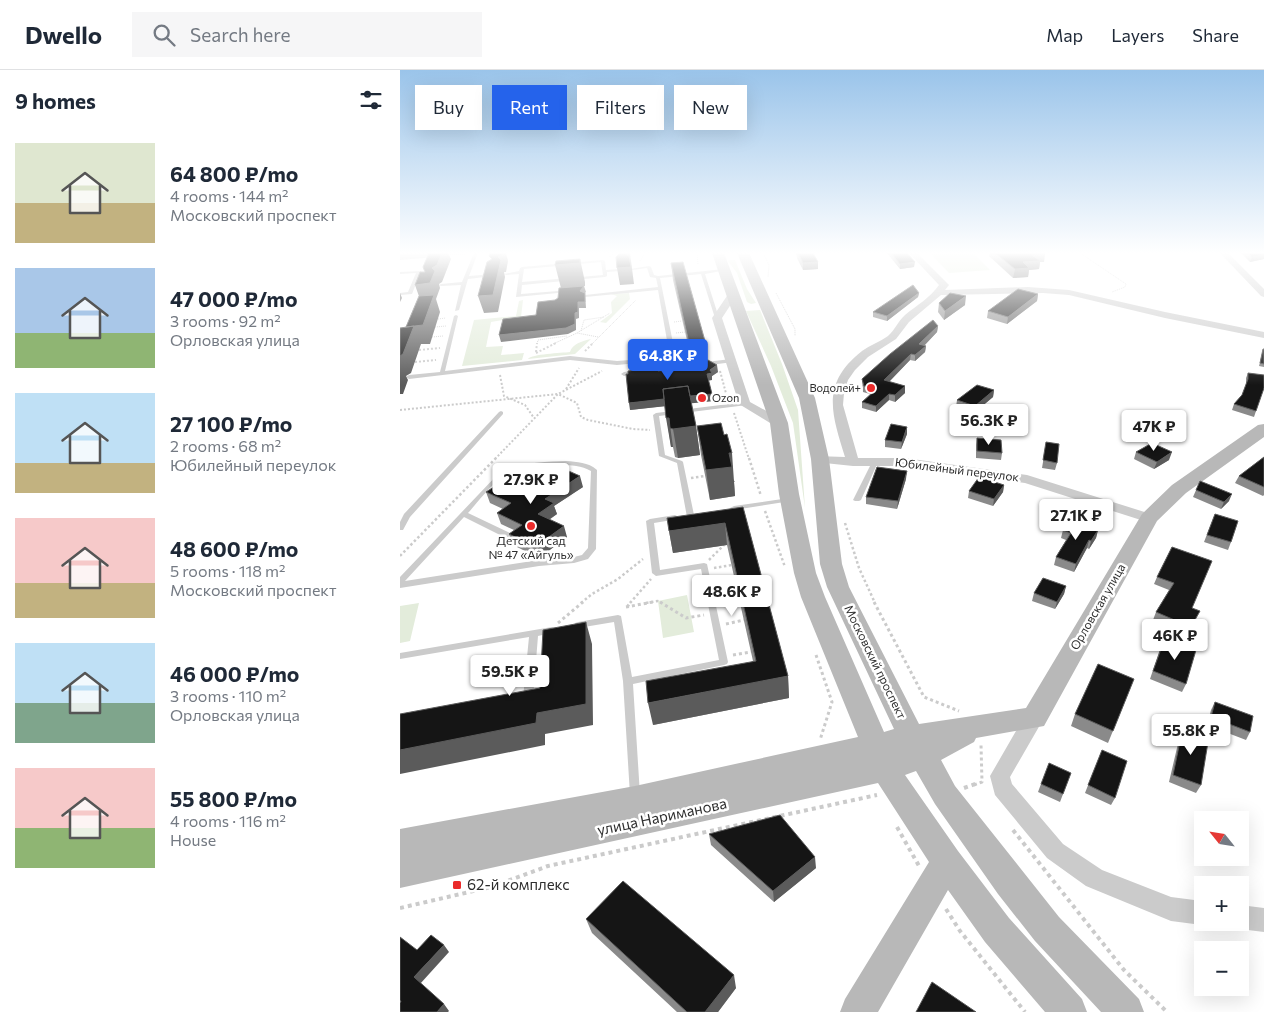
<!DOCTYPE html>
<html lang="en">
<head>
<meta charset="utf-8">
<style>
	:root { --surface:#fff; --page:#f6f6f7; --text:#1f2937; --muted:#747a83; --line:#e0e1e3; --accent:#2563eb }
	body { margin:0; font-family:Commissioner,sans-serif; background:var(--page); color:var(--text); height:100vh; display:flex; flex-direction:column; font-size:19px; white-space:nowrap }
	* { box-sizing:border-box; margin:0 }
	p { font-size:16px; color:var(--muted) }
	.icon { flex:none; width:28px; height:28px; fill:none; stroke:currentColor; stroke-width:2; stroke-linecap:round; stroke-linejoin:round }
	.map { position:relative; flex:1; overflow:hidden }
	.details { display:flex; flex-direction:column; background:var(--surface); width:400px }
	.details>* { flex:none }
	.top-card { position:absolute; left:15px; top:15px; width:475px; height:45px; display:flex; gap:10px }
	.needle { width:32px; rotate:300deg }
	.tools { position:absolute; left:794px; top:741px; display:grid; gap:10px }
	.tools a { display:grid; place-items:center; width:55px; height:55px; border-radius:0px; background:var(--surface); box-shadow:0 5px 20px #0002; font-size:25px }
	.price { position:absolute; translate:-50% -42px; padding:0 11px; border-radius:5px; background:#fff; color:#222; font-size:16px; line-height:32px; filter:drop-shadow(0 1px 2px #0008) }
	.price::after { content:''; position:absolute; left:50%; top:30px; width:15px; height:11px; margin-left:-8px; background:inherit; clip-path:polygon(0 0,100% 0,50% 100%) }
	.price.current { background:var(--accent); color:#fff }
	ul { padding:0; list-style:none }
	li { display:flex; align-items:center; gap:15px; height:125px; padding:0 15px }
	li span { display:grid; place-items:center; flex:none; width:140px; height:100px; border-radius:0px; color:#555 }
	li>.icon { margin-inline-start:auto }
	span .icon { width:60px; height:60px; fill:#fffc; stroke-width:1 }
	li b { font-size:21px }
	h2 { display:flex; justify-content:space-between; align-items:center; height:60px; padding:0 15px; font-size:21px }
	.pill { padding:0 18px; border-radius:0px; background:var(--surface); box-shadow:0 5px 20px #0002; font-size:18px; line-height:45px }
	.pill.current { background:var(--accent); color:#fff }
	header { display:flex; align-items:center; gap:30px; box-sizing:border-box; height:70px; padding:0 25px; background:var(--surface); border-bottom:1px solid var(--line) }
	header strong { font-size:24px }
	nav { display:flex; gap:28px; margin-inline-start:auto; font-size:18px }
	.search { width:350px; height:45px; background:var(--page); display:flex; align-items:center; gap:12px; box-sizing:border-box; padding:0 18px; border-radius:0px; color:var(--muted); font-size:19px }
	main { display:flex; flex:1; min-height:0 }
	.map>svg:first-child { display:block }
	.green { fill:#e3ecdb }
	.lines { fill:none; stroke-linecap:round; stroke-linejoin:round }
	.path-far4 { stroke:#cbcbcb; stroke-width:1; stroke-dasharray:1 1; stroke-linecap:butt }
	.path-far3 { stroke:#cbcbcb; stroke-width:2; stroke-dasharray:2 2; stroke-linecap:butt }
	.path-far2 { stroke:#cbcbcb; stroke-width:2.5; stroke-dasharray:2.5 2.5; stroke-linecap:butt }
	.path-far1 { stroke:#cbcbcb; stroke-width:3; stroke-dasharray:3 3; stroke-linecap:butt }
	.path { stroke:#cbcbcb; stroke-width:4; stroke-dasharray:4 4; stroke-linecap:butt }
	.lane { fill:#cbcbcb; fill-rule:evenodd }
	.street { fill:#cbcbcb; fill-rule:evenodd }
	.secondary { fill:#b8b8b8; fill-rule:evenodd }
	.wall { fill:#8a8a8a }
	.shaded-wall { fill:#5b5b5b }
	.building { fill:#151515; stroke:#5b5b5b }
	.poi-dot { fill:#ea2b2b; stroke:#fff; stroke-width:2 }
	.labels { text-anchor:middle; stroke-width:5; stroke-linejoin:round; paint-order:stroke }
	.far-poi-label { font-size:11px; fill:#2e2e2e; stroke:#fff; text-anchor:end }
	.street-label { font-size:12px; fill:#2e2e2e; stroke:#fff }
	.poi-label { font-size:12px; fill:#2e2e2e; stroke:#fff }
	.near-street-label { font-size:15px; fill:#2e2e2e; stroke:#fff }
	.near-poi-label { font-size:15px; fill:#2e2e2e; stroke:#fff; text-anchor:start }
</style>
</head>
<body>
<header>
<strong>Dwello</strong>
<div class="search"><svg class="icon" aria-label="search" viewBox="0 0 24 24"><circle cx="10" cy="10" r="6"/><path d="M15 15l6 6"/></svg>Search here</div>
<nav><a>Map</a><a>Layers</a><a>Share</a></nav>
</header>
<main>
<section class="details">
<h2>9 homes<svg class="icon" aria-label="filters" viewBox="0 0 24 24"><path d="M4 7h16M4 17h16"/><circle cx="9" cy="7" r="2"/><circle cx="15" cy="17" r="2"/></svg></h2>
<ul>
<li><span style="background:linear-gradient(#dfe7d0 60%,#c2b280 0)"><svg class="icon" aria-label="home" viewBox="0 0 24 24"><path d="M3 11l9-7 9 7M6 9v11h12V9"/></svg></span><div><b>64 800 ₽/mo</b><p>4 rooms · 144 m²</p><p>Московский проспект</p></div></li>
<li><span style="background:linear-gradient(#a9c7e8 65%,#8fb573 0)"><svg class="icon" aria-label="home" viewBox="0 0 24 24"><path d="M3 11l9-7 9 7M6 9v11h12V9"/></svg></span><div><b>47 000 ₽/mo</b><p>3 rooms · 92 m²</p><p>Орловская улица</p></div></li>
<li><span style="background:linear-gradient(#bfe0f5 70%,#c2b280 0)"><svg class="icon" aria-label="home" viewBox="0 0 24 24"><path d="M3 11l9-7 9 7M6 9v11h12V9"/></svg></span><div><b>27 100 ₽/mo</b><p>2 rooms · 68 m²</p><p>Юбилейный переулок</p></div></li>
<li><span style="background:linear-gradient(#f6c9c9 65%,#c2b280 0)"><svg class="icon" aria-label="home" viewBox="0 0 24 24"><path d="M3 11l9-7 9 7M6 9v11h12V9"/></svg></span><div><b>48 600 ₽/mo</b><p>5 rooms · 118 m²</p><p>Московский проспект</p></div></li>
<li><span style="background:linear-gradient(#bfe0f5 60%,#7fa58c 0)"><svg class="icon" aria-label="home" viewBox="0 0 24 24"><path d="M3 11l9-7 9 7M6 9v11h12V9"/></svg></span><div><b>46 000 ₽/mo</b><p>3 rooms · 110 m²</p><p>Орловская улица</p></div></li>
<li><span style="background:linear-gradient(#f6c9c9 60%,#8fb573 0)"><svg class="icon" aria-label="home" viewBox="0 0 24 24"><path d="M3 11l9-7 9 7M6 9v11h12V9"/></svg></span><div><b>55 800 ₽/mo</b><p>4 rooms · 116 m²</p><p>House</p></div></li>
</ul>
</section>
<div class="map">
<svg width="864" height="942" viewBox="0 0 864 942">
	<rect width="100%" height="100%" fill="#fff"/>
	<path class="green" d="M530,183H573L590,200L549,203Z
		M331,190H335L347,219L356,233L351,234L347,232L337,203L328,191Z
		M229,223L230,229L206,253L200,252L212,243L211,232L217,226L211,224Z
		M123,230L121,247L91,252L86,277L103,276L101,285L124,283L122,290L62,296L74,250L116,246L119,231Z
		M360,240L382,294L398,340L405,438L393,353L371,296L346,241Z
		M191,269L175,284L128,289C132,284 161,283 170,282C172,274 182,271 191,269Z
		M287,525L294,562L263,568L258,531Z
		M19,533L10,571L0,573V536Z"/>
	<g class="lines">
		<path class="path-far4" d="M297,183L298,195
			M363,183L369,195L368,207
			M680,183L726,214L725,217L712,222
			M46,185L66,184
			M209,187L214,183
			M240,191L245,183
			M376,223L395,259V266
			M38,249L46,248
			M274,252L282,251
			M35,257L46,256
			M181,261L184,250L204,247
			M276,263L285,262
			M32,267L43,266
			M198,267L177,263L210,243
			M137,274L138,270L167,266
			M153,274L177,263
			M192,274L236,230"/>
		<path class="path-far3" d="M19,280L40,278
			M185,281L193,273
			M136,282L137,273
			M136,283L156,273
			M15,292L36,290
			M320,301L327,327
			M100,305L104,326L125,335L134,348
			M166,319L179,298
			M0,340L158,324L202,301
			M334,343L349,389
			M95,389L158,324L177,333L181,347L188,350L233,359L250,360"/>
		<path class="path-far2" d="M349,388L361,426
			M291,408L305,406
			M365,441L385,497
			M445,453L459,498L475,533
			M0,486L96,388
			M309,490L324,475
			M314,498L332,495
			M319,524L338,521
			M181,533L192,524L218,509L243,489
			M230,533L251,509
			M246,533L258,531L262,533"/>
		<path class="path-far1" d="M260,532L286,548L304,545
			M474,532L524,627L559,641
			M226,537L253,532
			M227,537L231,532
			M158,553L183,532
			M326,554L344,550
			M333,585L351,582
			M416,585L432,632L420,670
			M574,715L582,712L581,675"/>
		<path class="path" d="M564,718L578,713
			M497,757L519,796
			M613,760L724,900L767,942
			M0,838L91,817L148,796L477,725
			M546,839L560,861L625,942"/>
		<path class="lane" d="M74,183H78L69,206L93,204L95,205L93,206L68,209L59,240L55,241L61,215L41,216L39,215L41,214L62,212Z
			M203,190L205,191L206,200L219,199L221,200L219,201L207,202V206L205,207L122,215L121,224L170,220V221L168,222L116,227L119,204L106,205L104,204L119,201L120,198L122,197ZM201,192L203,205L122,212L124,199Z
			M249,196L251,197L254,205L258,206L324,199L326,200L305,204L319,248L317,249L315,248L301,204L260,208L276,288L275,292H271L270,290L217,295L170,290L9,309L6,307L9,305L40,302L54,246L56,245L58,246L45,301L170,286L217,291L270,287L258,220L185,227L183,226L185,225L258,217L256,208L250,207L247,198L232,200L230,199Z
			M21,201L12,224L0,225V223L8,222L16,203L0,204V202Z
			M331,289L334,291L333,292L248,303L245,301L248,299Z
			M237,300L239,301V303L224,306L221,304L224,302Z
			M345,332L348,334L347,335L259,346L265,385L282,391L283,392L294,445L290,447H287L277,393L259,386L253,345L256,343Z
			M101,341L103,342V344L10,447L3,460H0V452L4,444L99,342Z
			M475,390L478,392L461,430L459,431H455L453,430L472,392Z
			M166,391C177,392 188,392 197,400L196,479L188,489L174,493L139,496L0,518V507L98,404C115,392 145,392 166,391ZM152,395C165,395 179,394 191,401L188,478L182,485L174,487L139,490L5,511L64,447L106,468H112L113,466L112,464L68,443C78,432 96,408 110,402C122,397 138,397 152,395Z
			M389,428L393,430L391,431L334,440L330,438L334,436Z
			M275,445L279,447L278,449L254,453L260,500L304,493L307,494L328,592L327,594L324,595L233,614L240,725L239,728L235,730L231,728L230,725L223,611L214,552L178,558L175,557L174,555L175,553L178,552L218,545L221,546L232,607L319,590L301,499L256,506L252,503L246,451L250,449Z
			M152,557L155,558L156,560L155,562L138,566L133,628L131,631L128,632L125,631L123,628L129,567L0,589V583Z"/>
		<path class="street" d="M509,183H517L549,215L545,220L628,217L669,220L765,242L864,262V268L765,248L669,225L643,223L541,225L509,252L496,269L468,287L455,300L448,310L444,323L443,335L458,388H505L627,405L754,445L756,448L754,451H744L625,413L505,396H453L415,392L413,389L415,386L445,387C432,344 420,314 462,281C470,275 480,272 488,266C495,260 498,251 505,245C517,235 530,228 539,215Z
			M820,183H828L864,219V227L861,226Z
			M332,222L337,225L322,248L350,332L383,350L385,353L383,356H375L339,334L312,248L329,223Z
			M634,640L641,642L644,648L610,707L612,714L663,774L702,800L771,827L802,831V852H808L802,855L771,851L686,816L647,788L595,725L590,706L627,642Z
			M840,835L864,838V862L840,859L832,855L830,852H840Z"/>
		<path class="secondary" d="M0,183H42L36,187L0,190Z
			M312,183H324L388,353L399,424L416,503L425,527L484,662L494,659L427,517L420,494L411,389L399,328L337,183H349L415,328L429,389L442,494L449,517L519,654L626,638L742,444L772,415L858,355L864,354V367L786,423L757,451L644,656L576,668L574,672L541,690L555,716L659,847L739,929L744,942H701L635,871L598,824L535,734L516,701L505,705L558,781L609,848L682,929L687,942H645L585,872L548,820L478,942H440L445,929L529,792L478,713L0,818V759L235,716L458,667L401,527L394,503L379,424L370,353Z"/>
	</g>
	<path class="wall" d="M396,183H413L418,199L403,200L397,188Z
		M487,183H507L514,197L500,199Z
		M590,183H644V192H640L639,199L629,200L628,207L613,208L589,186Z
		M841,183H864V189L850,192Z
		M271,193L305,271L307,290L292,292L273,210Z
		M519,223L518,227L487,251L473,247V242Z
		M638,224L637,231L607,254L587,248L588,241Z
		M539,233L565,235L544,250L538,242Z
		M538,256L537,262L524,276H526L525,282L515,291L510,290L489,312L505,316V323L495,332L489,330L476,342L462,338V332L470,324L463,322L462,309Z
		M863,279H864V297L859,296Z
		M289,298L318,302L312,306V310H308L312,324L313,331L291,333L296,356L300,385L278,388L275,387L273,377H271L265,336L230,340L258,301Z
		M848,303L856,341L854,347L832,340L834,334L842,325L846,315V308Z
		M594,320L593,327L574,343L556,337L557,330Z
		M297,356L335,412H334L335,426L310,430L301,385Z
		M507,364L501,379L485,377V370Z
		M577,368L602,383L601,390L576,388V375Z
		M645,380L657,393L655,400L642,398Z
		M736,382L769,390L754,399L734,389Z
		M864,387V425L863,426L835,413L839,406Z
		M506,409L497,439L466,434V427Z
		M800,411L829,431L821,439L793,427Z
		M141,414L183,417L154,436L157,444L149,450L167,467L139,488L113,475L109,464L114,460L101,454L97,443L103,439L90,433L86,422Z
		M604,415L603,422L593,436L568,428L569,421Z
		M343,437L388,606L389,628L253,655L353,591L327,475L273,483L269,461Z
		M815,444L831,472L828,480L804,472Z
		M663,460H698L696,468L689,479L687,478L674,502L654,495L656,487L666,470L661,468Z
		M772,477L792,538L796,549L788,565L753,550L756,542L769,520L754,514L757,507Z
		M666,516L664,524L655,539L632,531L634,523Z
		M761,576L786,614L782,622L750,609Z
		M734,609L708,673L671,656L675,644Z
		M815,632L850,662L846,670L807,655L811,640Z
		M783,657L801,715L796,723L769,712L780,665Z
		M702,680L715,728L711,735L685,723Z
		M671,703L660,732L638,722L641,714Z
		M309,764L416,798L374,832L311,775Z
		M186,849L336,918L318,942H277L192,863Z"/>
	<path class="shaded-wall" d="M42,183H48L51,189L42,212L39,214L40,218L36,229L40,242L30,274H21L11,303L6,306L8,310L3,324H0V286L21,232L15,215L32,198Z
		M102,183H106L108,191L106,202H104L105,207L98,242L84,243L78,226L98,187Z
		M225,183H230L234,214L220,215L217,198Z
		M645,184L644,192H640L639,199L629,200L628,207L613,208L615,199L632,185Z
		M864,185V189L850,192L852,187Z
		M180,189L185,212V216H184L186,222L181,227L161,218L155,195Z
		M418,192V199L403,200V193Z
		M515,192L514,197L500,199V194Z
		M0,223L2,228L0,232Z
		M185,223L186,238H179V248L176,249V260L168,264L101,272L99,265L175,243L178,232Z
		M519,223L518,227L487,251V246Z
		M638,224L637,231L607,254L608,247Z
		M566,226L565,235L544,250L545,241Z
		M538,256L537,262L519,281V274Z
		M305,271L307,290L292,292L289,273Z
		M526,276L525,282L515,291V285Z
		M511,284L510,290L484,317V310Z
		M317,295L318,302L312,306V310L307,311V304L310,300Z
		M505,316V323L495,332V325Z
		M594,320L593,327L574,343L575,336Z
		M312,324L313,331L230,340L229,333Z
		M489,324V330L476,342V336Z
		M266,348H269L273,377H271Z
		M296,356L300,385L278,388L273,359Z
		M507,357V364L501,379L502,372Z
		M772,382L769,390L754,399L757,392Z
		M329,383H332L335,426L310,430L306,400Z
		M507,401L506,409L497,439L498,431Z
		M180,406L183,417L154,436L157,444L141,455L138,444L145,429Z
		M604,415L603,422L593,436L594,429Z
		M832,424L829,431L821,439L824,432Z
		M325,453L327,475L273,483L269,461Z
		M164,456L167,467L139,488L135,477Z
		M698,460L696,468L689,479L691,471Z
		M689,470L687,478L674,502L676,494Z
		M666,516L664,524L655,539L657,532Z
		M186,552L192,574L193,655L145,664V675L0,704V680L137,643Z
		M388,606L389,628L253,655L248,633Z
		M415,787L416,798L374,832L373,821Z
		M44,875L49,882L20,914L14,907Z
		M334,905L336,918L318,942H305Z
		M44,934L49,941L48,942H37Z"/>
	<path class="building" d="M29,183H42L37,195L32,198L35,201L30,213L15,215L20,202H25L23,197Z
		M90,183H102V185L98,187L101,190L93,225L78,226L87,192L92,189L89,186Z
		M219,183H226H225L229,186L231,197L217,198L216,187L220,183Z
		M398,183H413L418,192L403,193Z
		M491,183H507L515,192L500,194Z
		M595,183H644L645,184L632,185L640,191L623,192L629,198L615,199Z
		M848,183H864V185L852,187Z
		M180,189V193L155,195L156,191Z
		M283,192L305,271L289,273L271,193Z
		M513,215L519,223L487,246L473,242Z
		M184,216L180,221L185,223V232H178V242L175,243V254L166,258L99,265L103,249L136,245L138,232L155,230L158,228L159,218Z
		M618,219L638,224L608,247L588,241Z
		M550,223L566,226L545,241L539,233Z
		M34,225L23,255L6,257L19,226Z
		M533,250L538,256L519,274L526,276L515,285L511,284L484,310L505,316L495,325L489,324L476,336L462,332L476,320L464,316L462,309L490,284Z
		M14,256L3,284L0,286V258Z
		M863,279H864V294L860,293Z
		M308,290L317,295L310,300L312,303L307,304L312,324L290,326L288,316L263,319L264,329L229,333L226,304H228V301L257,297L258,301L289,298L288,296H293L292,292Z
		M848,303L864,305V318L856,341L834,334L842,325L848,309Z
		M577,315L594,320L575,336L557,330Z
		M288,316L296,356L273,359L270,358L269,348H266L263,319Z
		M321,353L324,365L327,364L332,383H329L332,397L306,400L297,356Z
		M491,354L507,357L502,372L485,370Z
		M577,368L601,370L602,383L577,381Z
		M646,372L659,374L657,393L643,390Z
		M752,373L772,382L757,392L736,382Z
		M864,387V417L839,406Z
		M477,397L507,401L498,431L466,427Z
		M164,399L180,406L145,429L154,433L138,444L164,456L135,477L109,464L122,455L97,443L111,433L86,422L116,403L141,414Z
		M579,407L604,415L594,429L569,421Z
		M800,411L832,424L824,432L796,420Z
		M343,437L388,606L248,633L246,611L356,591L325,453L269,461L267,448Z
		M815,444L838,451L831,472L807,465Z
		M670,450L698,460L691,471L689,470L676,494L656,487L671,463L663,460Z
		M772,477L812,491L792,538L800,541L791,557L756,542L774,513L757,507Z
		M643,508L666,516L657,532L634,523Z
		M186,552V634L137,643L136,653L0,680V644L140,618L143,560Z
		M765,568L796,580L786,614L753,601Z
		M698,594L734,609L713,661L675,644Z
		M815,632L853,646L850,662L811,647Z
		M783,657L809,666L801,715L773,705Z
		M702,680L727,691L715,728L688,715Z
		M649,693L671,703L663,724L641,714Z
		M380,745L415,787L373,821L309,764Z
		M223,811L334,905L305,942H287L186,849Z
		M31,865L44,875L14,907L44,934L37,942H0V933L1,932L0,930V867L17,880Z
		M532,912L576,942H516Z"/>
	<linearGradient id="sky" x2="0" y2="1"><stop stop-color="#9ac4ea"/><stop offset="0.58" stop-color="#fff"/><stop offset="1" stop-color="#fff" stop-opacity="0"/></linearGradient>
	<rect width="864" height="315" fill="url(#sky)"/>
	<g class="poi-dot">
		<circle cx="471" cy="318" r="5"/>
		<circle cx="302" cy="328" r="5"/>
		<circle cx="131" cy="456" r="5"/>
		<rect x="52" y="810" width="10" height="10" rx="2.5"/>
	</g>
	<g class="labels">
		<g class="far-poi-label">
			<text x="461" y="322">Водолей+</text>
			<text x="312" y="332" text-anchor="start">Ozon</text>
		</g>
		<g class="street-label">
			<text transform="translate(557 400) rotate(7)" y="4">Юбилейный переулок</text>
			<text transform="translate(698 537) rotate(-60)" y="4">Орловская улица</text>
			<text transform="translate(475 592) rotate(64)" y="4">Московский проспект</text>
		</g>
		<g class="poi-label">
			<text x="131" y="475">Детский сад<tspan x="131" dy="14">№ 47 «Айгуль»</tspan></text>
		</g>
		<g class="near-street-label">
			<text transform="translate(262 747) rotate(-12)" y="5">улица Нариманова</text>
		</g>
		<g class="near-poi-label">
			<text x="67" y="820">62-й комплекс</text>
		</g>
	</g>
</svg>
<div class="tools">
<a><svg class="needle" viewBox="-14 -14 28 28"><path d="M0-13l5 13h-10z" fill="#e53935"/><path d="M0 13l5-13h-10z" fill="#747a83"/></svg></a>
<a>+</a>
<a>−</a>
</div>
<b class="price current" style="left:268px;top:311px">64.8K ₽</b>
<b class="price" style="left:589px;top:376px">56.3K ₽</b>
<b class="price" style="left:754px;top:382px">47K ₽</b>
<b class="price" style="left:131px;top:435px">27.9K ₽</b>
<b class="price" style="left:676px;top:471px">27.1K ₽</b>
<b class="price" style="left:332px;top:547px">48.6K ₽</b>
<b class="price" style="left:775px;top:591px">46K ₽</b>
<b class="price" style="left:110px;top:627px">59.5K ₽</b>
<b class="price" style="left:791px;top:686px">55.8K ₽</b>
<div class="top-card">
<a class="pill">Buy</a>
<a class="pill current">Rent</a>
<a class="pill">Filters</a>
<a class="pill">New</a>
</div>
</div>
</main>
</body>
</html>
